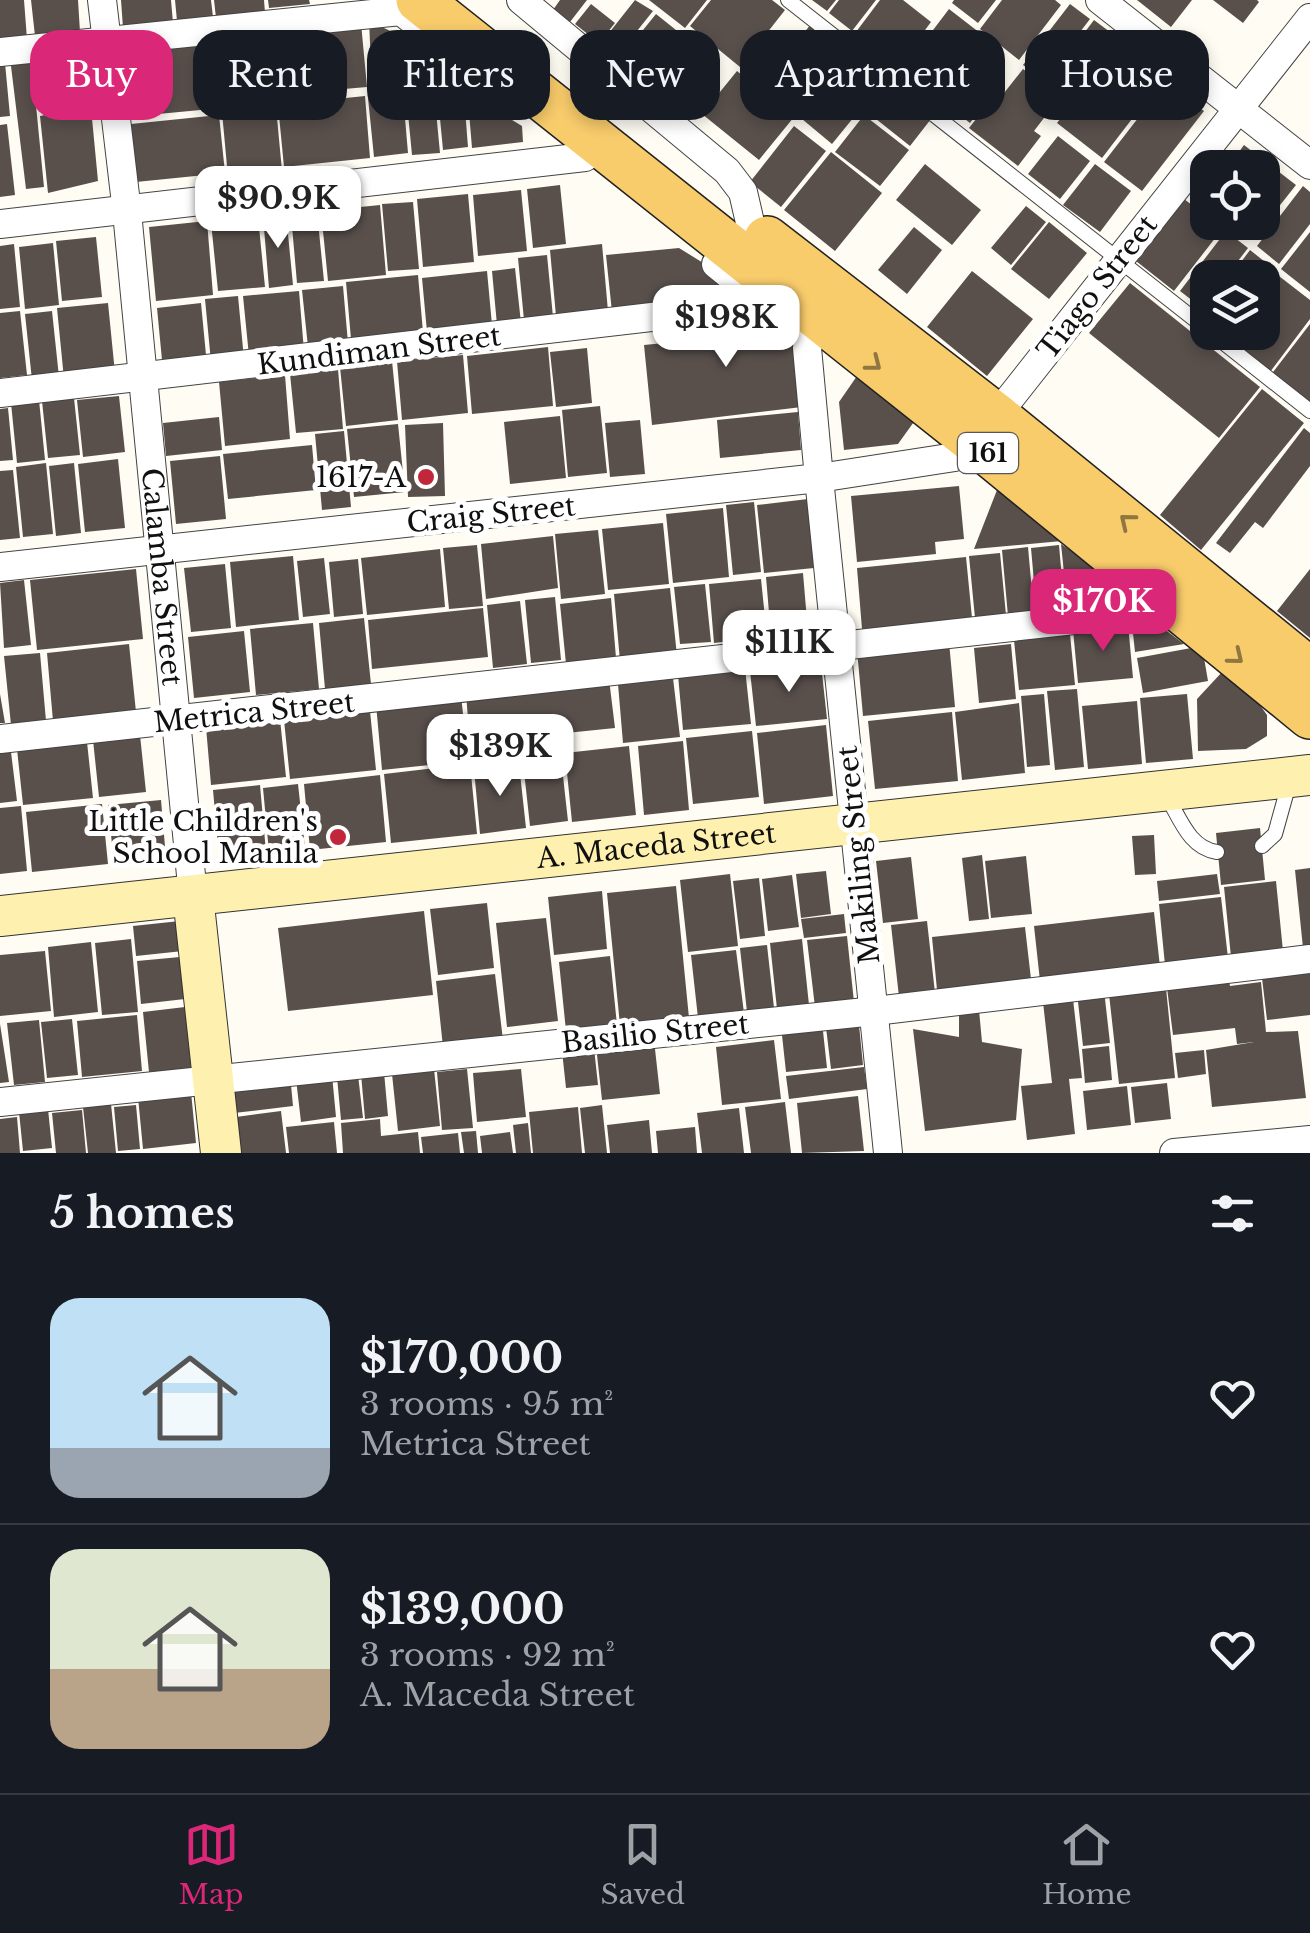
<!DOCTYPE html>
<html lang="en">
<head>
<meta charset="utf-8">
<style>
	:root { --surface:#171b24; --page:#242831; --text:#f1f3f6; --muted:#9ea1a6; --line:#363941; --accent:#db2777 }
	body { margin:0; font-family:"Libre Baskerville",serif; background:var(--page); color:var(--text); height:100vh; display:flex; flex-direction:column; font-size:38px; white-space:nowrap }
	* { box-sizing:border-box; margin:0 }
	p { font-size:32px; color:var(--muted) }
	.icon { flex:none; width:55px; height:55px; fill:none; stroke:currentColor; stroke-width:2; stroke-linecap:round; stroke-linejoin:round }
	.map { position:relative; height:1153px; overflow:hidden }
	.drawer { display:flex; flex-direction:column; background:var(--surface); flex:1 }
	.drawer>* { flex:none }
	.top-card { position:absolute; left:30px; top:30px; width:1250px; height:90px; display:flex; gap:20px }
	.buttons { position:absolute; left:1190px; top:150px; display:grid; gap:20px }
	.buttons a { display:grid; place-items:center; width:90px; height:90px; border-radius:20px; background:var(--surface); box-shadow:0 5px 15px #0003; font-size:50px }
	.price { position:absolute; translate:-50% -85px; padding:0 22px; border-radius:20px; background:#fff; color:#222; font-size:32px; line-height:65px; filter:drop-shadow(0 2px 5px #0008) }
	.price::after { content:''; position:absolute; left:50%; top:60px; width:30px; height:22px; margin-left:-15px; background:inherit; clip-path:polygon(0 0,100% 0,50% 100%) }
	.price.current { background:var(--accent); color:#fff }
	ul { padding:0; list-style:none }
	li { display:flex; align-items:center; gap:30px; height:250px; padding:0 50px }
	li+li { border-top:2px solid var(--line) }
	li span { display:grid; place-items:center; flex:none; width:280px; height:200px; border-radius:30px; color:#555 }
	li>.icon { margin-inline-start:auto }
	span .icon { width:120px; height:120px; fill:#fffc; stroke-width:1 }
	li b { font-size:42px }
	h2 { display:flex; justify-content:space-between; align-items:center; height:120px; padding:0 50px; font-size:42px }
	.pill { padding:0 35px; border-radius:30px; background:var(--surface); box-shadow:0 5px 15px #0003; font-size:35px; line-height:90px }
	.pill.current { background:var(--accent); color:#fff }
	.dock { display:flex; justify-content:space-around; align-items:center; height:140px; border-top:2px solid var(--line); background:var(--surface); font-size:28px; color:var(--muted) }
	.dock a { display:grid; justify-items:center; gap:5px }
	.dock .current { color:var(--accent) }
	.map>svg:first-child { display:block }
	.building { fill:#59504c }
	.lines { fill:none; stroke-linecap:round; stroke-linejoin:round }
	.lane-casing { stroke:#434343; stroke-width:16 }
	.street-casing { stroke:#434343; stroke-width:30 }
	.secondary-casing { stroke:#323232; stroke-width:42 }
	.primary-casing { stroke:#212121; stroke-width:48 }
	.lane { stroke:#fff; stroke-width:14 }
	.street { stroke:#fff; stroke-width:28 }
	.secondary { stroke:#fef0af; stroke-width:40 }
	.primary { stroke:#f8cb6b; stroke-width:45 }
	.oneway { stroke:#907742 }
	.poi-dot { fill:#c1273a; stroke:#fff; stroke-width:4 }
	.labels { text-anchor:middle; stroke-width:10; stroke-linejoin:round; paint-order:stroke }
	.shield { fill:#fff; stroke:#585858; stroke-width:2.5 }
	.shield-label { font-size:25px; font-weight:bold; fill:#101010 }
	.street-label { font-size:28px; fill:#101010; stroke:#fff }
	.poi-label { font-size:28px; fill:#101010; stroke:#fff; text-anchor:end }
</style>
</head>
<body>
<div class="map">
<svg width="1310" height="1153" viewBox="0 0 1310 1153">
	<rect width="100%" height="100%" fill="#fffcf4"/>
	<path class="building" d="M0,0H24L27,39L0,41Z
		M31,0H78L80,32L35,36Z
		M121,0H171L173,23L123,28Z
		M175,0H211L213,17L177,21Z
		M214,0H264L265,13L216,18Z
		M268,0H309L310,4L269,8Z
		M560,0H587L570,22L553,10Z
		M635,0L653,11L621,51L605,38Z
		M649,0H707L685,28Z
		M711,0H772L785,10L740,67L690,26Z
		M812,0H836L827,11Z
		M839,0H876L852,31L829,13Z
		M880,0H903L931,22L899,65L856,32Z
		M954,0H996L978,23L952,3Z
		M1002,0H1055L1061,5L1019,60L980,29Z
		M1137,0H1192L1171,27Z
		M1213,0H1257L1259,2L1243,23Z
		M591,4L615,23L599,43L575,24Z
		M1070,4L1090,19L1043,80L1023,65Z
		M949,9L980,33L958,62L927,38Z
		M656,14L681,34L648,76L622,56Z
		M1094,20L1118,38L1070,100L1047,82Z
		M369,21L399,35L426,56L401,88L371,64Z
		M361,23L367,87L309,92L303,29Z
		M811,24L838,46L803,89L776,68Z
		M300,28L305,86L218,95L212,36Z
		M1122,37L1168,72L1102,158L1057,123Z
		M686,38L711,58L680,98L655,78Z
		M923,41L955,66L933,94L901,70Z
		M205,43L211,109L137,116L131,50Z
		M840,46L887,85L864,113L817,75Z
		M88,47L91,77L34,85L44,187L26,189L10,58Z
		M965,57L999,84L970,123L935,96Z
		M5,63L10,116L0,117V64Z
		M1023,69L1060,97L1034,131L1041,136L1018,166L969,128L992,99L997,102Z
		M737,71L794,117L759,160L702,114Z
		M816,77L858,112L832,144L790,109Z
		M1166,82L1204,111L1142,191L1104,162Z
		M463,84L468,147L443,150L437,87Z
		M89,87L98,181L48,193L40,116L65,111L62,91Z
		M891,88L931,119L910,146L871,115Z
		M434,90L440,153L412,155L406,93Z
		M403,95L408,153L374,157L368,98Z
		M365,96L370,158L284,167L278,105Z
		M478,99L522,126L523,142L472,148L468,100Z
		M276,107L282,171L228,177L222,112Z
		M219,115L225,173L136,182L131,124Z
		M864,115L909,150L880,186L835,152Z
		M7,124L15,195L0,197V125Z
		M794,126L826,151L781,207L750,182Z
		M1058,136L1090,161L1060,199L1028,174Z
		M1244,145L1296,185L1254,238L1234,222H1262V168H1227Z
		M831,152L882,193L835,251L784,210Z
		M925,164L981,210L952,245L896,200Z
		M1095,164L1131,191L1100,232L1063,205Z
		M560,185L566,244L533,248L527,189Z
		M1303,186L1310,192V224L1279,264L1257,246Z
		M521,190L527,251L478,256L473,195Z
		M468,194L474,262L423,267L417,199Z
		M1184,199L1208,217V222L1223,228L1174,291L1136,261Z
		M413,202L419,269L388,271L382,204Z
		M380,205L386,275L328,281L321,211Z
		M1026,206L1046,222L1011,265L991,248Z
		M317,212L324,281L297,283L291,215Z
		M286,214L293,285L269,288L263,216Z
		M258,217L265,287L218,291L211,222Z
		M207,221L213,295L156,301L149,227Z
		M1049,222L1087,253L1049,299L1011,269Z
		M914,227L942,250L907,294L878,270Z
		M1226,231L1248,248L1225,278H1208V301L1202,308L1180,291Z
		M1310,232V292L1281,269Z
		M96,237L102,297L62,301L56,241Z
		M53,243L59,305L25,309L19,247Z
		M14,244L20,307L0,309V246Z
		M602,244L608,311L556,316L550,250Z
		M679,248L721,274L723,301L612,312L606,255Z
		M1250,250L1274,269L1262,283V278H1229Z
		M547,255L553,317L524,320L518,258Z
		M515,268L521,323L497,325L492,271Z
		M487,271L492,325L427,332L422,278Z
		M972,271L1033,319L987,376L927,327Z
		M1275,273L1310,300V319L1270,372L1226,338L1230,332H1262V290Z
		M418,275L423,332L351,339L346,282Z
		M1130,283L1260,387L1219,438L1089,333Z
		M343,286L348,343L308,347L302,290Z
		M299,291L304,351L249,356L243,296Z
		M238,296L244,359L211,362L205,299Z
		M108,303L115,373L64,379L57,308Z
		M201,303L206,355L162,360L157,308Z
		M20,311L27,375L0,378V313Z
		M52,311L59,377L32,380L25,314Z
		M776,311L794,322L802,407L652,425L644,345L705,339L703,318Z
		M1310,324V407L1270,376Z
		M548,347L553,406L472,414L467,356Z
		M587,348L592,403L556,407L550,352Z
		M463,355L468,413L402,420L397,361Z
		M392,361L398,420L346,426L340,367Z
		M338,369L343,429L296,433L290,374Z
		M285,375L290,439L225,446L219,382Z
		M857,376L916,419L898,444L844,450L839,402Z
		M1262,389L1304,423L1201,550L1160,515Z
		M119,396L125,452L83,457L77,400Z
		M74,398L80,455L48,458L42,401Z
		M39,400L45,460L17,463L11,403Z
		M600,406L607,473L568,477L562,410Z
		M8,408L13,460L0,461V409Z
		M798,412L801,450L720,458L717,420Z
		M560,416L566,478L510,484L504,422Z
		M219,417L222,450L166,456L163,423Z
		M640,420L645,474L610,477L605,423Z
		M443,423L445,496L408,497L405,425Z
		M398,424L405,492L354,497L347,429Z
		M1304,428L1310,433V466L1263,528L1255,522L1230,553L1216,543Z
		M344,431L351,507L322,510L315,434Z
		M312,445L316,490L228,499L223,454Z
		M220,456L226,519L176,524L170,461Z
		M118,459L125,528L85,532L78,464Z
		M46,463L53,534L23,537L16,467Z
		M74,463L81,533L56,536L49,466Z
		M13,470L20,538L0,540V471Z
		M959,486L964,539L935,542L936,554L857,562L851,496Z
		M997,490L1062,541L974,549Z
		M808,499L814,568L764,573L757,505Z
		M754,502L761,572L733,575L726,505Z
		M723,508L729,577L673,583L666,514Z
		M663,523L669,584L608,590L602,529Z
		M598,530L605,594L561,599L555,534Z
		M553,536L558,588L486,599L481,544Z
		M1061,544L1126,589L1127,605L1068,611Z
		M477,545L483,606L449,609L443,548Z
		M1059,545L1065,613L1037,616L1031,548Z
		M1028,547L1034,614L1008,616L1002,550Z
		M440,549L445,607L367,615L361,558Z
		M1000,553L1006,615L975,618L969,556Z
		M293,556L299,620L236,627L230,562Z
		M966,557L972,618L862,629L857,568Z
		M324,558L330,614L303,617L297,561Z
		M358,559L363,614L334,617L329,562Z
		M225,564L231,628L191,632L184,568Z
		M136,569L143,639L37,650L30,580Z
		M1310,569V638L1277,611Z
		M803,573L808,632L771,636L766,577Z
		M761,579L767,637L714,643L709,584Z
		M24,580L31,645L4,648L0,583Z
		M705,584L711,642L680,644L674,587Z
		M670,588L677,656L620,661L614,594Z
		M555,597L561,660L531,663L525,600Z
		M611,598L616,658L566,664L560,604Z
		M520,601L527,664L493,668L487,605Z
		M483,608L488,657L372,669L368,620Z
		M364,618L371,684L325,689L319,623Z
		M1155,622L1184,644L1135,652L1132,624Z
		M313,623L319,689L256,695L250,629Z
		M1128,624L1133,678L1078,683L1073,630Z
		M244,631L250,692L194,698L188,637Z
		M1070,634L1075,685L1019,690L1014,640Z
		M949,642L955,707L863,716L857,650Z
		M129,644L136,712L53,721L47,653Z
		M1011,644L1016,699L979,703L974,648Z
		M1202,646L1208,681L1143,693L1137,658Z
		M40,653L46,721L11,725L4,656Z
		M821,664L827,719L756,726L750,671Z
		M745,668L751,724L683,730L678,675Z
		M1223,671L1253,695L1267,715V736L1246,749L1198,751L1197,699Z
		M673,678L680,737L623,743L618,684Z
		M609,679L615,728L470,743L466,694Z
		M1077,689L1084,767L1055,770L1047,691Z
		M0,694L5,723H0Z
		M1044,694L1050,765L1027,767L1021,696Z
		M1187,694L1193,759L1146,763L1140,698Z
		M461,695L468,761L382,770L376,704Z
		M1137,701L1142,764L1088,769L1082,706Z
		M1019,703L1025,773L962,780L955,712Z
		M370,711L376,770L290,779L284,720Z
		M952,712L958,781L875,789L868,721Z
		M280,719L286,777L211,785L206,727Z
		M826,725L833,796L764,804L757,733Z
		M752,731L759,797L693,804L686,738Z
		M140,735L146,792L99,797L93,740Z
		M683,741L689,810L644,815L638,746Z
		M87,742L93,798L23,805L17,749Z
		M629,746L636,815L572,822L565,753Z
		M11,752L17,801L0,803V753Z
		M561,758L568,821L530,826L523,762Z
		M470,764L477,834L391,843L384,774Z
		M519,764L526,828L480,834L474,769Z
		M380,775L386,842L310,850L304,784Z
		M298,784L305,848L269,852L263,788Z
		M260,785L266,852L219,857L213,790Z
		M161,800L166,858L114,864L108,805Z
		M102,804L108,864L32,872L26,812Z
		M21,806L27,871L0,874V808Z
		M1260,828L1265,880L1221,885L1216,833Z
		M1154,835L1156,874L1135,875L1132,836Z
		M982,855L989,919L969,921L962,858Z
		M1026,856L1032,914L991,918L985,861Z
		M911,857L918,919L883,923L876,861Z
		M1310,868V947L1303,948L1295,870Z
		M826,871L831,914L801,918L796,874Z
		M730,874L738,946L688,952L680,880Z
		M1217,874L1220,894L1159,901L1157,881Z
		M792,875L799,927L768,931L762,879Z
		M759,878L765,936L740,939L733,881Z
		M1276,881L1283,951L1231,957L1224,887Z
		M676,886L689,1018L620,1025L607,893Z
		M602,891L607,949L554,955L548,897Z
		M1221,897L1228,958L1165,965L1159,904Z
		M487,903L494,968L438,975L430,909Z
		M424,911L433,995L288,1011L278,928Z
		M1154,912L1160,967L1040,981L1034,926Z
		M844,914L846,933L804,938L801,919Z
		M546,918L558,1021L507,1027L496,923Z
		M180,921L183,951L136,956L133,926Z
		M927,921L935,993L899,997L891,925Z
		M1025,927L1031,979L937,990L932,937Z
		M847,936L854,1002L815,1007L807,940Z
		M131,939L138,1012L102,1015L95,943Z
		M802,939L809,1005L777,1009L770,943Z
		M91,942L98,1012L54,1017L48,947Z
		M767,945L774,1008L747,1012L740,948Z
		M736,950L744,1013L698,1018L691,955Z
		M45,951L51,1011L0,1016V955Z
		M610,956L617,1025L566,1031L559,962Z
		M180,957L185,999L141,1004L137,961Z
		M1310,972V1015L1267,1020L1262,978Z
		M495,974L503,1040L443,1047L436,981Z
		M1229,981L1230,986L1261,982L1266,1032L1298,1031L1306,1098L1212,1107L1206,1050L1254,1042L1237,1044L1235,1028L1173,1035L1167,988Z
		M1166,988L1175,1078L1119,1084L1109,994Z
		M1104,990L1110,1043L1083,1046L1077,993Z
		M1073,999L1082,1078L1069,1079L1075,1134L1027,1140L1021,1086L1052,1083L1043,1002Z
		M185,1007L191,1068L149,1072L143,1012Z
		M979,1010L982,1042L1022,1049L1016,1120L925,1131L913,1029L959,1037V1012Z
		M137,1015L142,1071L82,1077L77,1021Z
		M858,1015L863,1065L831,1069L825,1019Z
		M72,1019L78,1075L47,1078L41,1022Z
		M39,1020L45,1082L14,1085L7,1023Z
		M822,1022L827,1068L786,1072L781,1026Z
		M0,1024L9,1082L0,1083Z
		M654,1040L660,1094L602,1100L596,1046Z
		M774,1040L781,1099L722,1105L716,1047Z
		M1109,1046L1112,1080L1085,1083L1082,1049Z
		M594,1048L598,1085L566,1088L562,1051Z
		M1204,1050L1206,1074L1178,1078L1175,1053Z
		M864,1067L867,1089L789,1099L786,1076Z
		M434,1069L440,1126L398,1131L392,1074Z
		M467,1069L473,1128L442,1130L437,1072Z
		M521,1069L526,1117L477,1122L473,1073Z
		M384,1072L388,1116L365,1119L361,1074Z
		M290,1074L293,1106L234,1113L231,1082Z
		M332,1075L336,1117L301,1122L296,1079Z
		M358,1075L363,1118L341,1120L337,1077Z
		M1167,1083L1171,1119L1135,1123L1131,1087Z
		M1127,1086L1131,1125L1087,1130L1083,1091Z
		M191,1092L196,1143L143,1149L138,1097Z
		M858,1096L864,1151L802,1153L797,1103Z
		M785,1102L791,1153H751L745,1107Z
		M111,1104L116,1153H88L83,1107Z
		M136,1105L140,1149L118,1151L114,1107Z
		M602,1105L607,1153H585L580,1108Z
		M578,1107L582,1153H533L529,1112Z
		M739,1108L744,1153H702L697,1113Z
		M48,1109L52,1148L23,1151L19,1112Z
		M82,1110L86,1153H56L52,1113Z
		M281,1111L286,1153H240L236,1117Z
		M17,1117L20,1153H0V1119Z
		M380,1119L381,1136L418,1132L420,1153H343L341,1123Z
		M649,1120L652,1153H610L607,1125Z
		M334,1122L337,1153H289L286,1127Z
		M528,1123L531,1153H516L513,1125Z
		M695,1127L697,1153H658L656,1131Z
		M476,1131L478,1153H464L461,1132Z
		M510,1132L513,1153H482L480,1136Z
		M458,1133L460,1153H423L421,1137Z"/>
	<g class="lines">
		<defs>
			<path id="lane" d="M788,0L1208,330
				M1210,332L1310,411
				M1166,795C1180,818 1189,848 1217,852
				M1262,846L1275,834L1290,780"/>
			<g id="street">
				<path id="s1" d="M102,0L127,212L193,896"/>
				<path d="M521,0L727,171L743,192L751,227"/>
				<path d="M1100,0L1310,165"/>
				<path d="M0,52L401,11L429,33"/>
				<path d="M0,224L585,157"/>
				<path d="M716,264L758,298L791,297"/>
				<path d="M816,320L807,348L819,478L888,1153"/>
				<path d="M0,393L703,311L758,298"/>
				<path d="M996,416L1310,18"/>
				<path d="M0,567L819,478L955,457L975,442"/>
				<path d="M0,739L1129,614L1157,593"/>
				<path d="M0,1102L875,1011L1310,959"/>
				<path d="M1174,1153L1310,1140"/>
			</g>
			<g id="secondary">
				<path d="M193,896L221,1153"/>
				<path id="s2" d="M0,916L1310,775"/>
			</g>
			<path id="primary" d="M419,0L975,442L1310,716
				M767,239L996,416L1310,671"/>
		</defs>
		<use href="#lane" class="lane-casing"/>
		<use href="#street" class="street-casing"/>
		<use href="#secondary" class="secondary-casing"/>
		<use href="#primary" class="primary-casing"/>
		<use href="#lane" class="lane"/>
		<use href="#street" class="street"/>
		<use href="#secondary" class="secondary"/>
		<use href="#primary" class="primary"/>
	</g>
	<defs><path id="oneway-chevron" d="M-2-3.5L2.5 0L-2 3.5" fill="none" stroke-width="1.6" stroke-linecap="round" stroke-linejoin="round" transform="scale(2.5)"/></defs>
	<g class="oneway">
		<use href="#oneway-chevron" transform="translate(874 364) rotate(38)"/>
		<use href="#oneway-chevron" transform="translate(1127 521) rotate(-141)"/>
		<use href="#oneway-chevron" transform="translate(1236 657) rotate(39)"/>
	</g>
	<g class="poi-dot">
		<circle cx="426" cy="477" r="10"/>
		<circle cx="338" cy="837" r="10"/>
	</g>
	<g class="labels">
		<rect class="shield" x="958" y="433" width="60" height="40" rx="8"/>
		<g class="shield-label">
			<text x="988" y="462">161</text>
		</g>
		<g class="street-label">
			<text transform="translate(1097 287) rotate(-52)" y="10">Tiago Street</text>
			<text transform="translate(379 350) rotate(-7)" y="10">Kundiman Street</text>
			<text transform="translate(491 514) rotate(-6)" y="10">Craig Street</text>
			<text dy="10" stroke="none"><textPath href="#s1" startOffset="580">Calamba Street</textPath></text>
			<text transform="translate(254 712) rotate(-6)" y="10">Metrica Street</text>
			<text dy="10" stroke="none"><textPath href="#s2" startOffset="660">A. Maceda Street</textPath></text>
			<text transform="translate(858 855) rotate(-96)" y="10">Makiling Street</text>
			<text transform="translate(655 1033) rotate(-6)" y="10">Basilio Street</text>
		</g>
		<g class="poi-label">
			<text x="406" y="487">1617-A</text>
			<text x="318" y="831">Little Children's<tspan x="318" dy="32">School Manila</tspan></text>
		</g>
	</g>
</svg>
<div class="buttons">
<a><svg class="icon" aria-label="locate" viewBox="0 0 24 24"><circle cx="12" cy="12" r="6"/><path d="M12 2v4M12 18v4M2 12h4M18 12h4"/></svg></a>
<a><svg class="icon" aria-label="layers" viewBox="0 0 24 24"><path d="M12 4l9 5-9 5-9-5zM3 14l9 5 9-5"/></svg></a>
</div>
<b class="price" style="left:278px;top:251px">$90.9K</b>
<b class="price" style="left:726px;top:370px">$198K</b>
<b class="price current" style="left:1103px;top:654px">$170K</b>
<b class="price" style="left:789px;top:695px">$111K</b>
<b class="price" style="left:500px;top:799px">$139K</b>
<div class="top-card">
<a class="pill current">Buy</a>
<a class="pill">Rent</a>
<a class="pill">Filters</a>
<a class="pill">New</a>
<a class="pill">Apartment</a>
<a class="pill">House</a>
</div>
</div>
<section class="drawer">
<h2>5 homes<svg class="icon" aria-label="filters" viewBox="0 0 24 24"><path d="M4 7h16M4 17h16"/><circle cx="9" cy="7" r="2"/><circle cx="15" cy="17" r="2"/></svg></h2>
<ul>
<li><span style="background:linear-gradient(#bfe0f5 75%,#9aa5b1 0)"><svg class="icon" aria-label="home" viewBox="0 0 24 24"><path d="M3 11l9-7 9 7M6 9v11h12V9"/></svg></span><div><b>$170,000</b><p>3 rooms · 95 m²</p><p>Metrica Street</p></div><svg class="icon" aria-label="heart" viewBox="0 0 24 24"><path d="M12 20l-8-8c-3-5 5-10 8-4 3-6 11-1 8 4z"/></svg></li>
<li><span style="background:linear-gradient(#dfe7d0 60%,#b9a48a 0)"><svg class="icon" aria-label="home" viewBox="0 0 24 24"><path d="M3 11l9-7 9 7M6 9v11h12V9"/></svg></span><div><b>$139,000</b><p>3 rooms · 92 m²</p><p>A. Maceda Street</p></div><svg class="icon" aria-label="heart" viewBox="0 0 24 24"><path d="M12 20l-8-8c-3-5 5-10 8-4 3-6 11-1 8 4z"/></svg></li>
</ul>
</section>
<nav class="dock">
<a class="current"><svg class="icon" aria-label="map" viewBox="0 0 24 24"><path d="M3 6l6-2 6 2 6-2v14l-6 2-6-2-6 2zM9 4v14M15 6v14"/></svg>Map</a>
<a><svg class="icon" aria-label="saved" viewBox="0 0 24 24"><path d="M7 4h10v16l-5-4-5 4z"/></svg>Saved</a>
<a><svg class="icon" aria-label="home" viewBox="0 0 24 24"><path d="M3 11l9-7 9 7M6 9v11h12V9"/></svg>Home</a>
</nav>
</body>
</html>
